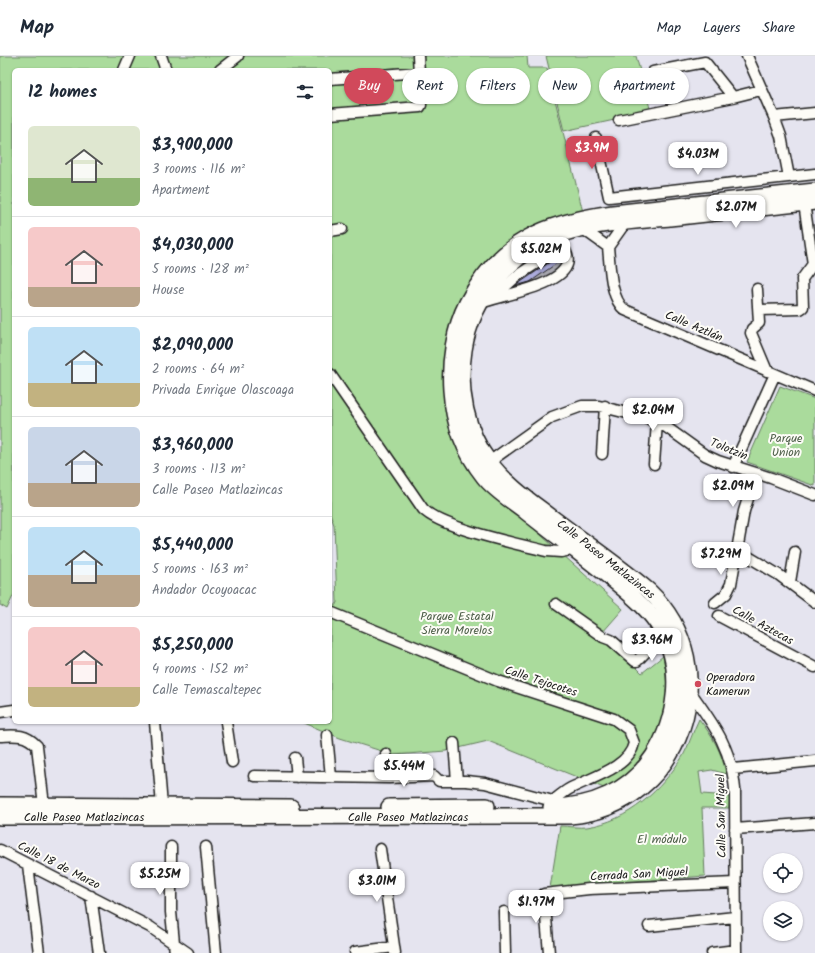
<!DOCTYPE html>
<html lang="en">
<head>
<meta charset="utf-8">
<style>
	:root { --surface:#fff; --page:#f6f6f7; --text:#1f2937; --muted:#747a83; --line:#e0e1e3; --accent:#d1495b }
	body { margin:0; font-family:Kalam,sans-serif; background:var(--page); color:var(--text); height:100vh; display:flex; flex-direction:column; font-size:15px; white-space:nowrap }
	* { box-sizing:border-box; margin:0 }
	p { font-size:13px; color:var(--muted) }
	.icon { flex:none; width:22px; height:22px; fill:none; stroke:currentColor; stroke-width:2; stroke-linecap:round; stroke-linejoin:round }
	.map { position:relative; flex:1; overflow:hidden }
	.panel { position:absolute; left:12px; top:12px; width:320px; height:656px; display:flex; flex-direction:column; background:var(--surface); border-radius:6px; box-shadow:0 1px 3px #0004 }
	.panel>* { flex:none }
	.hud { position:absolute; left:344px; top:12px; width:380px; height:36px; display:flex; gap:8px }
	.fabs { position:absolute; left:763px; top:797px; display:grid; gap:8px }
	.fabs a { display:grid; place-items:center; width:40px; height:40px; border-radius:50%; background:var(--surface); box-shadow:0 1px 3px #0004; font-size:20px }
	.price { position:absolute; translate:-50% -34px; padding:0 9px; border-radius:8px; background:#fff; color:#222; font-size:13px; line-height:26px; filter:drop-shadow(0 1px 2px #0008) }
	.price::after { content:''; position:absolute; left:50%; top:24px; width:12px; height:9px; margin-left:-6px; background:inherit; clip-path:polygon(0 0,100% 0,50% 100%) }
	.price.active { background:var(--accent); color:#fff }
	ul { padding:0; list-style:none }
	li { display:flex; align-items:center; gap:12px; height:100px; padding:0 16px }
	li+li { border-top:1px solid var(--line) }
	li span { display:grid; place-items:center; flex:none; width:112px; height:80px; border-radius:6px; color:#555 }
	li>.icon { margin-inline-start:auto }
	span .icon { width:48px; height:48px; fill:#fffc; stroke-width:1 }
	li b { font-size:17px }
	h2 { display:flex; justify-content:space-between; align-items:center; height:48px; padding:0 16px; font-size:17px }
	.tag { padding:0 14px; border-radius:18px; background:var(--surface); box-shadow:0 1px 3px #0004; font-size:14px; line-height:36px }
	.tag.active { background:var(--accent); color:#fff }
	header { display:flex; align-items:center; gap:24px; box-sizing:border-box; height:56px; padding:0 20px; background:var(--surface); border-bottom:1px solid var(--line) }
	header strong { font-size:19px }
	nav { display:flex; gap:22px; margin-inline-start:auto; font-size:14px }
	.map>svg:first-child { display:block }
	.green { fill:#aadb9c; stroke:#637c5c }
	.building { fill:#acacdd; stroke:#1c1c1c; filter:url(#shadow) }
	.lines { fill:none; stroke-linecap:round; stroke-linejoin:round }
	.minor-casing { stroke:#1c1c1c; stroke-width:13 }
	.highway-casing { stroke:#1c1c1c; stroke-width:18 }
	.minor { stroke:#fdfcf7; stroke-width:10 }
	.highway { stroke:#fdfcf7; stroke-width:15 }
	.poi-dot { fill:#d1495b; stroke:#fdfcf7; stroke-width:1.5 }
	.labels { text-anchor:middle; stroke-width:4; stroke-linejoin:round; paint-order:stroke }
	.street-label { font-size:12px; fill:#1c1c1c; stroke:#fdfcf7 }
	.park-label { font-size:12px; fill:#4e5f49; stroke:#fdfcf7 }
	.poi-label { font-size:12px; fill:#1c1c1c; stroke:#fdfcf7; text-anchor:start }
</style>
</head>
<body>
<header>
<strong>Map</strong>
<nav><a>Map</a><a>Layers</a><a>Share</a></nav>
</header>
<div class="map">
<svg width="815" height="897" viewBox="0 0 815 897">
	<defs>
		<filter id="shadow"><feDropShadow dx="2" dy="4" stdDeviation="0" flood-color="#0004"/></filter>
	</defs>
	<rect width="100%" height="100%" fill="#e5e4ef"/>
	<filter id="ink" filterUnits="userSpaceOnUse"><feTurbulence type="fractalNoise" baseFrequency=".025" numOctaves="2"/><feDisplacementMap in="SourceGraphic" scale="8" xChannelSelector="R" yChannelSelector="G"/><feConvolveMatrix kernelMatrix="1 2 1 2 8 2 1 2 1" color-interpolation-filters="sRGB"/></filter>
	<g filter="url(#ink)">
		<path class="green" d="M0,0H527L528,12H547L587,172L552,182L481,234L450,339L471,416L623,553L602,577L642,617L663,600L677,638L631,743L488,685L446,695L394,699L340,682L302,666H330V557L337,547L334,469L330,457V14H14V538L7,553L0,549Z
			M546,0H636L651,56L564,75Z
			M780,330L815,343V430L747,406Z
			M699,663C713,681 722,696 726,718L712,714L699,716L702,738L730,740L729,752H702L705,820L550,832L560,770C568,770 579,772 587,771C629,765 661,734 683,700C689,689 693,675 699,663Z"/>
		<path class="building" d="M560,199V205L530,226L515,230Z"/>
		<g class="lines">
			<defs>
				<path id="minor" d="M161,0L166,14
					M747,0L774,61L781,80L789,121
					M124,14L130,0
					M220,14L238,0
					M653,16L705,6L733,41
					M330,23L419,16
					M330,58L420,51L421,49L418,0
					M774,61L815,57
					M619,64L733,41L761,34
					M596,82L609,141L815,118
					M625,167L608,191C610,209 610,243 625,254L815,335
					M583,173L608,191
					M330,175L342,173
					M757,233L759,267L752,273L751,277L767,315
					M494,241L517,220L562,190
					M481,247C499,239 576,229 567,199C565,192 559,186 555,181
					M759,254L800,253L803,251L802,223L813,208L805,154
					M330,318L423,453C441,472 518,488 546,495L561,496L576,493
					M602,398L605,350
					M489,406L552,361L582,350H599L647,362L666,371L705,399L718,405L771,422L815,439
					M654,408L657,366
					M733,411L775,318
					M737,494L779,519L815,546
					M790,526L795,496
					M715,547L726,538L731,528L744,455L756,417
					M556,548L603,581L611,584L635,605H637L663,578
					M330,556L498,625L614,663L629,674L634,687C629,712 590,722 571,732C565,735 559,740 553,745L554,751
					M719,560L815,611
					M689,634C713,668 731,690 735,733L736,897
					M0,656L14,654
					M155,666L162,750
					M226,666L232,706
					M327,679L331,721
					M0,680C16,679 26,678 37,690L44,749
					M454,687L457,725
					M386,698L389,722
					M295,702L297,721
					M733,713L815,705
					M254,720L389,722L434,720L439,725H466L485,727L553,745
					M735,773L815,767
					M171,791V856L175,897
					M206,791L216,897
					M380,793L395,897
					M0,794L150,871L188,897
					M28,809L39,897
					M91,840L99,897
					M504,856L505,897
					M649,870L735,861
					M355,896L394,891
					M549,897L544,838L589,833L735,827
					M712,897L736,894"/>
				<path id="highway" d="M0,749L291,751
					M389,751L487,750
					M551,751C591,751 630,735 653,700C676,664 684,612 661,574C650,554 631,539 614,525C585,501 555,479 526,456C512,445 495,435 484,421C464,396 453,365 451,334C449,306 454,272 467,247C499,185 547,166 613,157L815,135
					M0,761L570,760C683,751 729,611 649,535C615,506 577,481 542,454C523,440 505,426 490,407C466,376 458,333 464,294C472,241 513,193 565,177C601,166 642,165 679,161C724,156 770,151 815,146"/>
			</defs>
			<use href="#minor" class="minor-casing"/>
			<use href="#highway" class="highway-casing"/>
			<use href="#minor" class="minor"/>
			<use href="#highway" class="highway"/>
		</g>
	</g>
	<circle class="poi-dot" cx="698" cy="628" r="4"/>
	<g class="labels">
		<g class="street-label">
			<text transform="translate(694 270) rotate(23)" y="4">Calle Aztlán</text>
			<text transform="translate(729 393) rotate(22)" y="4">Tolotzin</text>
			<text transform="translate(606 503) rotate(38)" y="4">Calle Paseo Matlazincas</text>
			<text transform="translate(763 569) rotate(29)" y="4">Calle Aztecas</text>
			<text transform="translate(541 625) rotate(18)" y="4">Calle Tejocotes</text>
			<text transform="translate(721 760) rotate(-91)" y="4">Calle San Miguel</text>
			<text x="84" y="765">Calle Paseo Matlazincas</text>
			<text x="408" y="765">Calle Paseo Matlazincas</text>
			<text transform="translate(59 809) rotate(27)" y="4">Calle 18 de Marzo</text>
			<text transform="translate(639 818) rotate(-3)" y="4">Cerrada San Miguel</text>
		</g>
		<g class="park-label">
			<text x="786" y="386">Parque<tspan x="786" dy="14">Union</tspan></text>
			<text x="457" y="564">Parque Estatal<tspan x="457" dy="14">Sierra Morelos</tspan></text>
			<text x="662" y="787">El módulo</text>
		</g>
		<g class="poi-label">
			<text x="706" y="625">Operadora<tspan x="706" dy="14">Kamerun</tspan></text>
		</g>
	</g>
</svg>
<div class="fabs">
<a><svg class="icon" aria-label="locate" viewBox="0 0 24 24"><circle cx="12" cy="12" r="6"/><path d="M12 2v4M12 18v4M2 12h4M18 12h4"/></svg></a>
<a><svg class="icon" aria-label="layers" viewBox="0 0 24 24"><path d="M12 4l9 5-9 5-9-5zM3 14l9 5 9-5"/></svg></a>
</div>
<b class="price active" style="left:592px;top:114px">$3.9M</b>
<b class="price" style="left:698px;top:120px">$4.03M</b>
<b class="price" style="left:736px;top:173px">$2.07M</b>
<b class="price" style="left:541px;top:215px">$5.02M</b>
<b class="price" style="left:653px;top:376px">$2.04M</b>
<b class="price" style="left:733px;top:452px">$2.09M</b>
<b class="price" style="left:721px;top:520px">$7.29M</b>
<b class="price" style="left:652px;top:606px">$3.96M</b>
<b class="price" style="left:404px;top:732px">$5.44M</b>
<b class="price" style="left:160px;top:840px">$5.25M</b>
<b class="price" style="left:377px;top:847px">$3.01M</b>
<b class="price" style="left:536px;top:868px">$1.97M</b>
<div class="hud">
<a class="tag active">Buy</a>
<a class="tag">Rent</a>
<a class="tag">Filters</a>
<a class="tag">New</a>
<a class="tag">Apartment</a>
</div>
<section class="panel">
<h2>12 homes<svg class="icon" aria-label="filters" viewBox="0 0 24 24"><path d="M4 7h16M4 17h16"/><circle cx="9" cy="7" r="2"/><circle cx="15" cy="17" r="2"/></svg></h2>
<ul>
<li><span style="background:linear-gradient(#dfe7d0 65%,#8fb573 0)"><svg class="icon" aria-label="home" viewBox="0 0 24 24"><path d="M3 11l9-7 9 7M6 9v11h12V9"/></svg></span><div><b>$3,900,000</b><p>3 rooms · 116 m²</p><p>Apartment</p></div></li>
<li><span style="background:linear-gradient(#f6c9c9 75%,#b9a48a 0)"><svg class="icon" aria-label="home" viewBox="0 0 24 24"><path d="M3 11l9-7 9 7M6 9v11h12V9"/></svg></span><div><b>$4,030,000</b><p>5 rooms · 128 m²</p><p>House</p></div></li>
<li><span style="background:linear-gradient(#bfe0f5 70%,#c2b280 0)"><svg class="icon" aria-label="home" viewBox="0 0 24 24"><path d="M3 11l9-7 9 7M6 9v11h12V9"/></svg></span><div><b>$2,090,000</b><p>2 rooms · 64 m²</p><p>Privada Enrique Olascoaga</p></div></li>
<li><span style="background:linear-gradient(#c9d6e8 70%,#b9a48a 0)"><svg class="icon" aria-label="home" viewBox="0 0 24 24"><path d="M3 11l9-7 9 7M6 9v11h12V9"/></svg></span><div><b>$3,960,000</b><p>3 rooms · 113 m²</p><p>Calle Paseo Matlazincas</p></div></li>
<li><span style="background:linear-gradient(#bfe0f5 60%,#b9a48a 0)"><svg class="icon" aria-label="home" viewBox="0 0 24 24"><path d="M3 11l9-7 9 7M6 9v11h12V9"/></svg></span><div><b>$5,440,000</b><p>5 rooms · 163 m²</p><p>Andador Ocoyoacac</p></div></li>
<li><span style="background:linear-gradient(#f6c9c9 75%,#c2b280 0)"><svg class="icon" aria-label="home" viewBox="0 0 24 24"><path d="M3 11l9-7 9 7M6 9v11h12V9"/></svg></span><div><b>$5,250,000</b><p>4 rooms · 152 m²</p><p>Calle Temascaltepec</p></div></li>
</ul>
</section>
</div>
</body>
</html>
